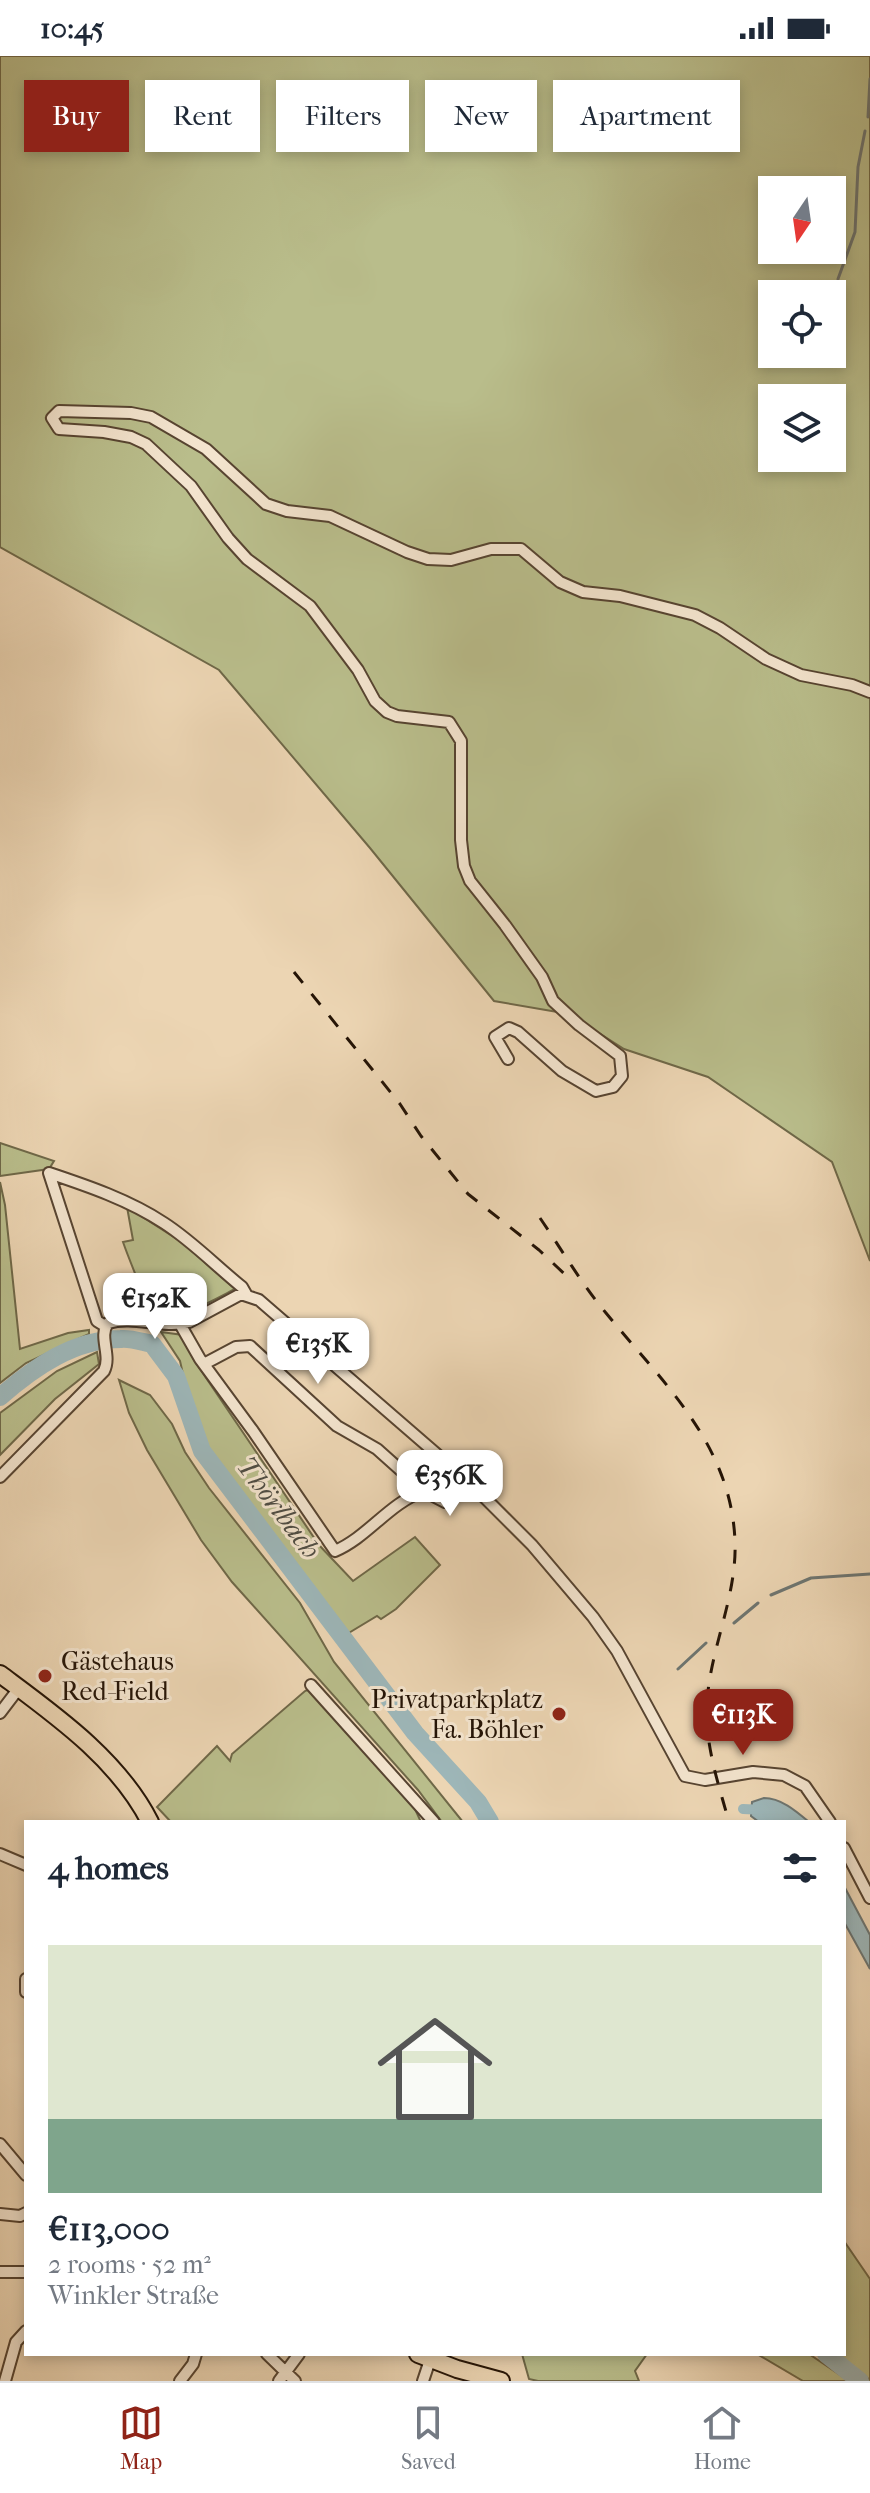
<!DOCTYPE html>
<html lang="en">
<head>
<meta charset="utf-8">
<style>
	:root { --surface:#fff; --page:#f6f6f7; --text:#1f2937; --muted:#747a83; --line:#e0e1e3; --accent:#8f2418 }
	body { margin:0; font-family:"IM FELL French Canon",serif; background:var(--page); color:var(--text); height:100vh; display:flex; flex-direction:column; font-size:30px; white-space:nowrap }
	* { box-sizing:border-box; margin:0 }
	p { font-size:26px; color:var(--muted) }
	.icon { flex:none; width:44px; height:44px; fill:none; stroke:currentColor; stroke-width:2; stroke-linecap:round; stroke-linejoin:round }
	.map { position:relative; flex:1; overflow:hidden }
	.details { position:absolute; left:24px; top:1764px; width:822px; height:536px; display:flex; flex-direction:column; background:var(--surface); border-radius:0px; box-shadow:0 4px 12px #0003 }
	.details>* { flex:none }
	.banner { position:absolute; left:24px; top:24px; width:822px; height:72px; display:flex; gap:16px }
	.needle { width:52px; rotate:193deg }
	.fabs { position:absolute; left:758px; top:120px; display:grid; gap:16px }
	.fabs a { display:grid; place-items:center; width:88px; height:88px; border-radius:0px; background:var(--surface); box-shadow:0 4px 12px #0003; font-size:40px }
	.price { position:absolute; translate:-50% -68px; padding:0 18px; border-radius:16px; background:#fff; color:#222; font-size:26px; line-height:52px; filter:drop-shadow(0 2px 4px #0008) }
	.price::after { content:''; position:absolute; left:50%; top:48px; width:24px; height:18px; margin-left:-12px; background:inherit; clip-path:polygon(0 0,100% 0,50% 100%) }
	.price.active { background:var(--accent); color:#fff }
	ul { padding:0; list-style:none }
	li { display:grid; align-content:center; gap:16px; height:424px; padding:0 24px }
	li span { display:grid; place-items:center; height:248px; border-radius:0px; color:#555 }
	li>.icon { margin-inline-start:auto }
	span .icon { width:144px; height:144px; fill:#fffc; stroke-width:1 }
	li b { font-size:34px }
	h2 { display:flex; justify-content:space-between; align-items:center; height:96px; padding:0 24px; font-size:34px }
	.chip { padding:0 28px; border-radius:0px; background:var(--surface); box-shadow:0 4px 12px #0003; font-size:28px; line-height:72px }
	.chip.active { background:var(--accent); color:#fff }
	.status { display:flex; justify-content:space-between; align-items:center; height:56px; padding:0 40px; background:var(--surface); direction:ltr }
	.status svg { height:22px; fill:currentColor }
	.dock { display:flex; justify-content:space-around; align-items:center; height:112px; border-top:2px solid var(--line); background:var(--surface); font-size:22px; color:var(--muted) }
	.dock a { display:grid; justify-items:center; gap:4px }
	.dock .active { color:var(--accent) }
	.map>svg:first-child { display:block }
	.green { fill:#b9bd8b; stroke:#6f6848; stroke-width:2; fill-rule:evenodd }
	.water { fill:#9db6b8; stroke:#6d7571; stroke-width:2 }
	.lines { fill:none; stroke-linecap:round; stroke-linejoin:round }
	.stream { stroke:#6d7571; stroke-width:3 }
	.canal { stroke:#9db6b8; stroke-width:10 }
	.river { stroke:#9db6b8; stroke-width:18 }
	.street-casing { stroke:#574431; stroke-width:14 }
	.primary-casing { stroke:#251406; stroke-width:20 }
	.street { stroke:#f3e4ce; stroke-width:10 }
	.primary { stroke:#ecd5b3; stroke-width:16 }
	.rail { stroke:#251406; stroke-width:3; stroke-dasharray:14 14; stroke-linecap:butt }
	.poi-dot { fill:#8f2418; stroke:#f3e4ce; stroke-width:3 }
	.labels { text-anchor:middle; stroke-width:6; stroke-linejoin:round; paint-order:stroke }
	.poi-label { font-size:26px; fill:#251406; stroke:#f3e4ce; text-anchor:start }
	.water-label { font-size:28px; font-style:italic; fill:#4f4d44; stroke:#f3e4ce }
</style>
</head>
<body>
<div class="status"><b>10:45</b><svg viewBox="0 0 49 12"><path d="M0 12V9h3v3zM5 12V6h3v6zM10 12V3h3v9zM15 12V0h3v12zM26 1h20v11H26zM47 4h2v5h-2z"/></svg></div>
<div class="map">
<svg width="870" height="2325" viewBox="0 0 870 2325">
	<rect width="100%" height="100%" fill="#ecd5b3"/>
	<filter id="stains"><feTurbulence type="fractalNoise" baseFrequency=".0025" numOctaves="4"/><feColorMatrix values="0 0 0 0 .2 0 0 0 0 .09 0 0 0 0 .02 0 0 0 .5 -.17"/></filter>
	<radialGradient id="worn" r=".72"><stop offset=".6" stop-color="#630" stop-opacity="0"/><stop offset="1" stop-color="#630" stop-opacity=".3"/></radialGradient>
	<path class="green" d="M0,0H870V1205L832,1106L708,1021L624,993L569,958L494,945L370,792L219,614L0,491ZM772,134H832V194H772ZM772,238H832V298H772ZM772,342H832V402H772Z
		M0,1087L54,1105L49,1113L0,1120Z
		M0,1126L5,1149L20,1293L68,1277L89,1274V1278L26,1307L0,1327Z
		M127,1151L183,1187L235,1233C208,1247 183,1262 151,1263C144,1236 132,1212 123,1186L133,1184Z
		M161,1276L183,1279L194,1304L319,1489L353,1525L415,1481L440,1509L396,1553L381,1563L377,1560L347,1578L292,1510L213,1402L191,1353L180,1305Z
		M97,1296L99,1308L55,1343L0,1399V1357L57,1315Z
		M119,1324L150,1339L172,1368L185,1396L209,1432L300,1547L334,1606L463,1766H442L418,1734L232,1526L201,1484L147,1394L129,1357Z
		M310,1633L414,1751L421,1766H171L157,1751L217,1690L230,1705L232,1698L305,1635Z
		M844,2185L870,2223V2324L837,2298H844Z
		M522,2298H647L635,2315L639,2325H538L529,2323Z
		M757,2298H809L849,2325H803Z"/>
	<path class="water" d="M764,1742C781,1742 796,1755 809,1766H759L751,1760L752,1746Z
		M844,1830L870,1879V1913L844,1866Z"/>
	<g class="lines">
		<path class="stream" d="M868,61L870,23
			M838,223L855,176L858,111L865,75
			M771,1539L811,1522L870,1518
			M734,1567L758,1547
			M678,1613L706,1587"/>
		<path class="canal" d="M743,1753L765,1754"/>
		<path class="river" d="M0,1341C34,1311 75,1283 121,1283C131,1282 142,1286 152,1288L176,1320L202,1395L415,1677L478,1746L490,1766
			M826,2298L860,2325"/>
		<defs>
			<path id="street" d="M508,1003L495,981L509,972L518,976L562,1015L596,1035L613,1031L622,1020L620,1000L579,969L553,945L542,921L505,869L470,825L464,810L461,784V685L449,666L397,660L387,656L375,645L358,614L310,550L247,503L228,482L191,430L146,388L131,381L104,376L59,373L52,362L59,355L131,357L151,361L206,393L266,448L287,455L330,460L407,496L428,503L451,504L491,493H521L560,526L583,536L620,540L695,559L720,572L766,603L801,619L852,629L870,636
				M180,1268L200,1303L253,1375L335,1495C368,1481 389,1447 424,1435
				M105,1270L97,1265L49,1117C88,1130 129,1144 164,1167C192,1185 216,1210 242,1231L246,1238
				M204,1308L236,1291L250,1290L337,1370L377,1393L424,1435L445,1446L469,1426
				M0,1421L104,1315C112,1299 98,1281 108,1267C134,1259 162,1273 189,1266L241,1238L259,1244L469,1426L532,1489L593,1561L617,1595L685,1720L705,1724L753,1716L784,1719L805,1730L830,1766
				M311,1629L434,1766
				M0,1657L19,1632
				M844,1792L870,1842
				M0,1798L26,1809
				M26,1923V1936
				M0,2088L26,2119
				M0,2158L20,2160L26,2157
				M0,2216H26
				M267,2298L295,2325
				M5,2325L16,2286L26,2275
				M180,2325L193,2308L196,2298
				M279,2325L299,2298
				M423,2325L430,2304"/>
			<path id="primary" d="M0,1618C55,1659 118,1703 150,1766
				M418,2298L457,2313L501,2325"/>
		</defs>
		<use href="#street" class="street-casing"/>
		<use href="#primary" class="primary-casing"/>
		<use href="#street" class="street"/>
		<use href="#primary" class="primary"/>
		<path class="rail" d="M294,916L400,1048L421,1080L468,1138L539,1194L572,1225
			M540,1162C562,1194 581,1227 606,1257C664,1328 731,1388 735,1485C737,1537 714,1584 708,1635C702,1680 717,1723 729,1766"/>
	</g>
	<g class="poi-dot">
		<circle cx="45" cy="1620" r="8"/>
		<circle cx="559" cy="1658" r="8"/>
	</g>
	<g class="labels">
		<g class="poi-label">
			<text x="61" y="1614">Gästehaus<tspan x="61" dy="30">Red-Field</tspan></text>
			<text x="543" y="1652" text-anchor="end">Privatparkplatz<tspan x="543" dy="30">Fa. Böhler</tspan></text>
		</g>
		<g class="water-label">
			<text transform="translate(279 1451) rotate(53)" y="10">Thörlbach</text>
		</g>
	</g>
	<rect width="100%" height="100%" filter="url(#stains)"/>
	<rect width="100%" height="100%" fill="url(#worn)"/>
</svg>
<div class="fabs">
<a><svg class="needle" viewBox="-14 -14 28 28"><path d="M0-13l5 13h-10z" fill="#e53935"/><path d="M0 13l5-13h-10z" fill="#747a83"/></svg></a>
<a><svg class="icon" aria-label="locate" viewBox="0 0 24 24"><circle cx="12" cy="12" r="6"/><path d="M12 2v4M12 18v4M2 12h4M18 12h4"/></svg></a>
<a><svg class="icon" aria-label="layers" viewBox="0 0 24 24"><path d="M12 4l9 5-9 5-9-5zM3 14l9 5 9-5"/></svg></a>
</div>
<b class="price" style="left:155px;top:1285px">€152K</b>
<b class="price" style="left:318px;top:1330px">€135K</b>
<b class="price" style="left:450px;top:1462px">€356K</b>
<b class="price active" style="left:743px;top:1701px">€113K</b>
<div class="banner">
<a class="chip active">Buy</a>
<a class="chip">Rent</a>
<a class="chip">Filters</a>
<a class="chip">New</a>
<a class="chip">Apartment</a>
</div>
<section class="details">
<h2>4 homes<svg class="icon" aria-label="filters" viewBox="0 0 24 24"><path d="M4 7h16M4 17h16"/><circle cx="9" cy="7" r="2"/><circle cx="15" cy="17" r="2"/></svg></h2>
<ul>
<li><span style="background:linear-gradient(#dfe7d0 70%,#7fa58c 0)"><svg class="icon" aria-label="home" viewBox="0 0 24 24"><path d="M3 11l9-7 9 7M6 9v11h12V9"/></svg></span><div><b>€113,000</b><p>2 rooms · 52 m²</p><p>Winkler Straße</p></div></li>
</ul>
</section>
</div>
<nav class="dock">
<a class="active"><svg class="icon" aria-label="map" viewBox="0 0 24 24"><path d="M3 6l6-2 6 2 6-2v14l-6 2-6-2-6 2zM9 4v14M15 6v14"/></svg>Map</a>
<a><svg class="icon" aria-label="saved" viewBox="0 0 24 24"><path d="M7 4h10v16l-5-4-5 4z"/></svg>Saved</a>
<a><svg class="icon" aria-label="home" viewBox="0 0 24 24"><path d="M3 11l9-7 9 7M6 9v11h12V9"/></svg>Home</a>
</nav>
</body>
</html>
